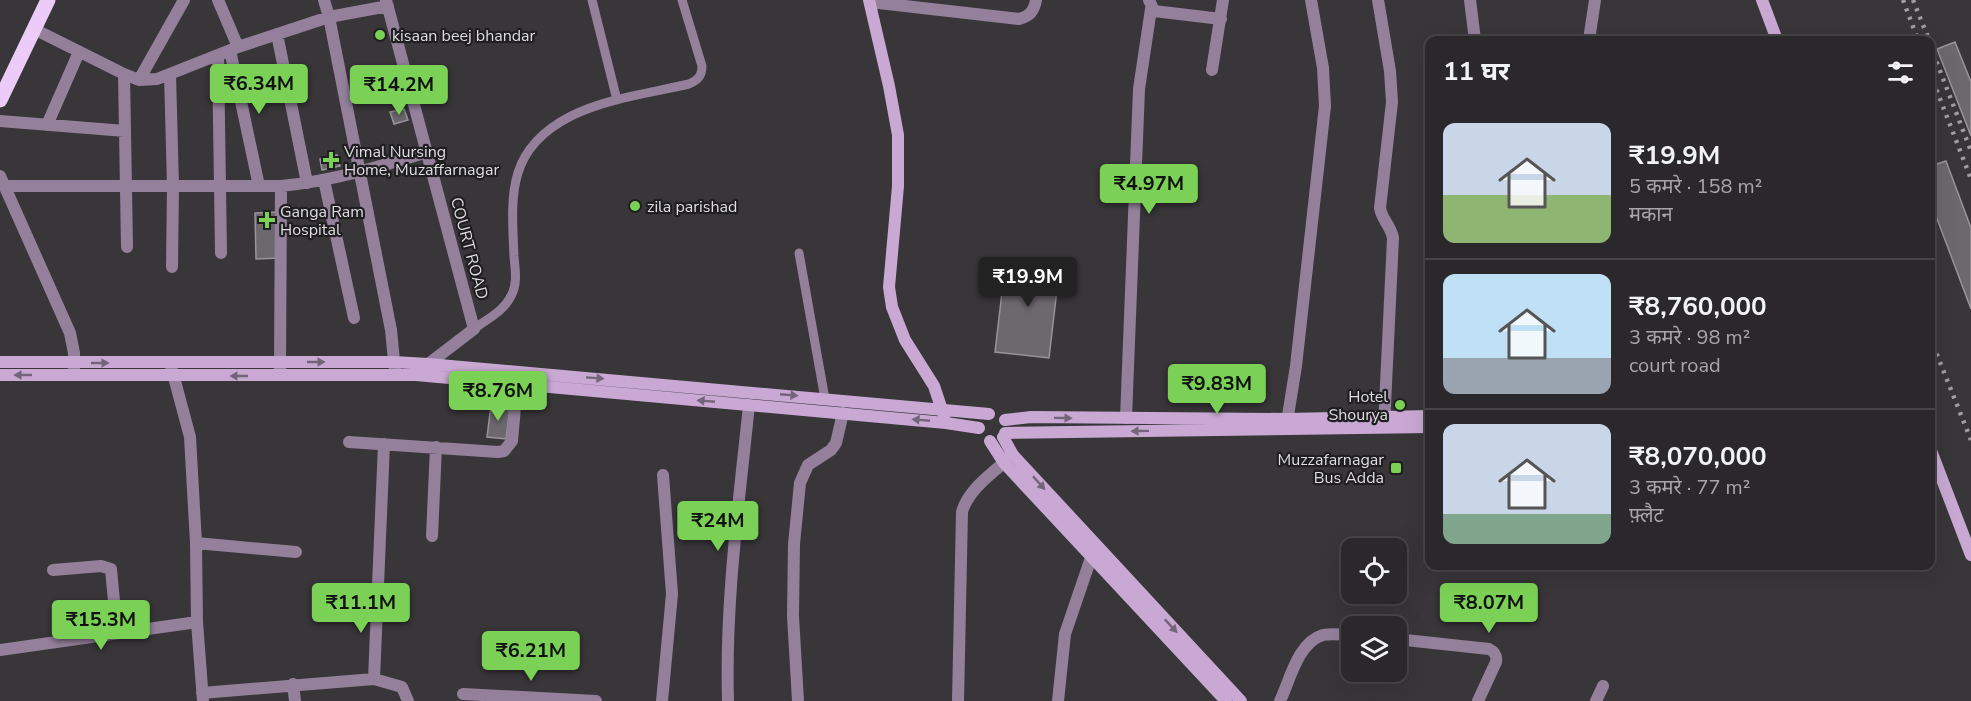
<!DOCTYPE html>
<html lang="hi">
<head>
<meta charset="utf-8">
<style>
	:root { --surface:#2b282c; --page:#373438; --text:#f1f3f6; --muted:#a6a6a9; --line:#474448; --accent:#7bd156 }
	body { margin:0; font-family:"Nunito Sans","Noto Sans Devanagari",sans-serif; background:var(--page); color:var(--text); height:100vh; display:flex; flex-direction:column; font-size:22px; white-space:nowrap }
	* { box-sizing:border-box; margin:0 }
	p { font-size:20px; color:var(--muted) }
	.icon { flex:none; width:33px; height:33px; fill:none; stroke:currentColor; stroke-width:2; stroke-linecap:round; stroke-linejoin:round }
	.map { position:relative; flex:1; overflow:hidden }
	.drawer { position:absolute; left:1425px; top:36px; width:510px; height:534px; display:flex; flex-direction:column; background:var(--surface); border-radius:12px; box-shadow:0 6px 24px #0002,0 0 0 2px var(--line) }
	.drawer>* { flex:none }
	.buttons { position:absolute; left:1341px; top:538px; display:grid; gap:12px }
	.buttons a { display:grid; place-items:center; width:66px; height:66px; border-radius:12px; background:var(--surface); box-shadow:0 6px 24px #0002,0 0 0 2px var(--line); font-size:30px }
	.price { position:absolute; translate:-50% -51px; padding:0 14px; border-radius:6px; background:var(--accent); color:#111; font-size:20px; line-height:39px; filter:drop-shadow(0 2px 3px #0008) }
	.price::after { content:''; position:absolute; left:50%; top:36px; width:18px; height:14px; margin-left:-9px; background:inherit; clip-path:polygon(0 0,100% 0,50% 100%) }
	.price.selected { background:#222; color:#fff }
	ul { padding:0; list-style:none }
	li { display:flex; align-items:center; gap:18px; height:150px; padding:0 18px }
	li+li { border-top:2px solid var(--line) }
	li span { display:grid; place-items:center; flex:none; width:168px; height:120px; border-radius:12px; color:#555 }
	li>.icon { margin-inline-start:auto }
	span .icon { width:72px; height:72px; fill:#fffc; stroke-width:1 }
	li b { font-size:26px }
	h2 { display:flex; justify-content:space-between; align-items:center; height:72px; padding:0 18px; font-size:26px }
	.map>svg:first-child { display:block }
	.building { fill:#6c686d; stroke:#989499; stroke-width:1.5 }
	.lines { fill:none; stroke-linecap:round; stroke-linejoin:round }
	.lane { stroke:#94809b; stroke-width:9 }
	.street { stroke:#94809b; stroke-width:12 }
	.secondary { stroke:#c9a9d4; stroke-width:12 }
	.primary { stroke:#edcbf8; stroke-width:15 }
	.rail { stroke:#a19ea2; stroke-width:4.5; stroke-dasharray:3 6; stroke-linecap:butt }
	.oneway { fill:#74647a }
	.poi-dot { fill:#7bd156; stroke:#1f1e20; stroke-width:2 }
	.labels { text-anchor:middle; stroke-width:4.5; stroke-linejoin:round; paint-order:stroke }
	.poi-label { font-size:16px; fill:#dfdde0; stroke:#1f1e20; text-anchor:start }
	.street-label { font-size:16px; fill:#dfdde0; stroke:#1f1e20 }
</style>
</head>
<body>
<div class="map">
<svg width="1971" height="701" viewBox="0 0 1971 701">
	<rect width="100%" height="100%" fill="#39363a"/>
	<path class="building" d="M1955,42L1971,82V136L1937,49Z
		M404,109L408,120L394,124L390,112Z
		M337,155L340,166L322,170L320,159Z
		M1946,161L1971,228V309L1930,200V166Z
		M279,212L280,258L256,259L255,213Z
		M1006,258L1060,264L1049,358L995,352Z
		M491,405L510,407L506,439L487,437Z"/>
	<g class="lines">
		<path class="lane" d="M592,0L617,100
			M799,253L825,399
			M474,329C487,319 504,311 511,296C518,284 515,269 514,256C511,193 507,149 571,116C607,98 651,93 689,84C698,80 702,76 702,66L682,0"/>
		<path class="street" d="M218,0L238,47
			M324,0L329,17L391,330L395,371
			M386,0L474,329L423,368
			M1149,0L1154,11L1221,19
			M1378,0L1390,71L1392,102L1380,208C1382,220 1391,226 1393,238L1384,426
			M1470,0L1475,40
			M870,2L1019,19C1030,16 1034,11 1036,0
			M277,34L307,183
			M30,36L34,29L124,74L139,80L157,79L238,47L329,17L388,6
			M1589,40L1595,0
			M230,50L259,186
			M218,55L221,253
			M1212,70L1223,0
			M124,74L127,247
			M170,74L173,186L172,267
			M139,80L184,0
			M0,121L125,131
			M47,125L79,52
			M0,176L70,333L74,353V371
			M324,180L354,318
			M4,186H281C332,181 379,167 427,152
			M171,366L190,437L196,543L197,622L203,701
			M280,371L281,186
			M1126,418L1139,89L1151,9
			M1286,428L1296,366L1325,106L1323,68L1311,0
			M349,442L498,452L504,451L512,441L518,373
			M432,536L436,447
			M196,543L296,552
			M53,570L101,566L111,569L117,633
			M1396,639L1489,649C1495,652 1497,655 1496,662L1478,701
			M0,650L197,622
			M374,679L402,687L408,701
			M293,684L295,701
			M202,693L374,679L384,444
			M463,694L596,701
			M662,701L672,594L663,475
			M728,701C725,602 739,503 749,405
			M798,701L793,616L794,544L800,483L808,465L831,450L836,443L843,413
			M958,701L962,512C968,489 995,471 1012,456
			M1058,701L1065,634L1094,549
			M1280,701C1290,680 1298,642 1323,635C1332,633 1343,635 1352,635
			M1596,701L1603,686"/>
		<path class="secondary" d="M869,0L889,86L898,135V186L889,287L892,307L905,340L934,386L944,416
			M1762,0L1777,40
			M0,362H394L428,364L989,414
			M0,375H416L946,423L979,428
			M1005,420L1031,417L1287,419L1430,416
			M1005,433L1430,427
			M1003,437L1013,455L1241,701
			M990,441L1004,463L1226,701
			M1930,448L1971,555"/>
		<path class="primary" d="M0,100L48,0"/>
		<path class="rail" d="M1903,0L1918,40
			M1913,0L1929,40
			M1930,45L1971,151
			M1930,73L1971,179
			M1930,337L1971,440"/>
	</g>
	<defs><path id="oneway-solid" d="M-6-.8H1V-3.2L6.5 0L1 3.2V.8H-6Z" transform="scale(1.5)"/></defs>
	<g class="oneway">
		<use href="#oneway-solid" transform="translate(316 362)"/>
		<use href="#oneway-solid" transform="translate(100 363)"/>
		<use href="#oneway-solid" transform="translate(23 375) rotate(180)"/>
		<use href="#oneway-solid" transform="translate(239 376) rotate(-180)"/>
		<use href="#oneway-solid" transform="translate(595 378) rotate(4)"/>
		<use href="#oneway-solid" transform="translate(789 395) rotate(5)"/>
		<use href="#oneway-solid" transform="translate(706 401) rotate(-175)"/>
		<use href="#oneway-solid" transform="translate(1063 418) rotate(1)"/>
		<use href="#oneway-solid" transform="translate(921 420) rotate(-175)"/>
		<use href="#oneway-solid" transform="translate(1140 431) rotate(179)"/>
		<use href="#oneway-solid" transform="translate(1039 483) rotate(48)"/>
		<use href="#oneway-solid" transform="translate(1171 626) rotate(47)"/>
	</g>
	<g class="poi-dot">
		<circle cx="380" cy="35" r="6"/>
		<path d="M328 151h6v6h6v6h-6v6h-6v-6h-6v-6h6z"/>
		<circle cx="635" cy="206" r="6"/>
		<path d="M264 211h6v6h6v6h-6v6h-6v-6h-6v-6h6z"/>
		<circle cx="1400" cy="405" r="6"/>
		<rect x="1390" y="462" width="12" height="12" rx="3"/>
	</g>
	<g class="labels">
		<g class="poi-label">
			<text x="392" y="41">kisaan beej bhandar</text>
			<text x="344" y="157">Vimal Nursing<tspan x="344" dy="18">Home, Muzaffarnagar</tspan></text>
			<text x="647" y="212">zila parishad</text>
			<text x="280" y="217">Ganga Ram<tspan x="280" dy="18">Hospital</tspan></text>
			<text x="1388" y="402" text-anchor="end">Hotel<tspan x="1388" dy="18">Shourya</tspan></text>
			<text x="1384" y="465" text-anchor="end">Muzzafarnagar<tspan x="1384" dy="18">Bus Adda</tspan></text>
		</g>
		<g class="street-label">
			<text transform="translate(470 248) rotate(75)" y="6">COURT ROAD</text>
		</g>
	</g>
</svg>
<div class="buttons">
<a><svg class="icon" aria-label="locate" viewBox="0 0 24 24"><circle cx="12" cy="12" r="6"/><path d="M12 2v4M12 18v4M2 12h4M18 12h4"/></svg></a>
<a><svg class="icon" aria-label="layers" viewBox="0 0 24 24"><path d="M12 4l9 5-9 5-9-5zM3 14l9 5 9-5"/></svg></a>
</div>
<b class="price" style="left:259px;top:115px">₹6.34M</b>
<b class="price" style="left:399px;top:116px">₹14.2M</b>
<b class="price" style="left:1149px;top:215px">₹4.97M</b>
<b class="price selected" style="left:1028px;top:308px">₹19.9M</b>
<b class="price" style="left:1217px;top:415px">₹9.83M</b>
<b class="price" style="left:498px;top:422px">₹8.76M</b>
<b class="price" style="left:718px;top:552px">₹24M</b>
<b class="price" style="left:361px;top:634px">₹11.1M</b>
<b class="price" style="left:1489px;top:634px">₹8.07M</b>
<b class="price" style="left:101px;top:651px">₹15.3M</b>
<b class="price" style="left:531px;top:682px">₹6.21M</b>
<section class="drawer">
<h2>11 घर<svg class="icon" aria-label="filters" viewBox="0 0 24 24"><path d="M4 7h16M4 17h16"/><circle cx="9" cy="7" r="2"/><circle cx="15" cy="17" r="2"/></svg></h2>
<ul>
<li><span style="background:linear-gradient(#c9d6e8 60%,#8fb573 0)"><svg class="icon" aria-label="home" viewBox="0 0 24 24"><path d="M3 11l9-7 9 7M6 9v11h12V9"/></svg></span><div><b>₹19.9M</b><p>5 कमरे · 158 m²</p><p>मकान</p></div></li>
<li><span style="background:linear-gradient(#bfe0f5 70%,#9aa5b1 0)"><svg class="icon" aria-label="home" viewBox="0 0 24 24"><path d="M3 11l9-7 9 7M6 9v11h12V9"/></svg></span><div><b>₹8,760,000</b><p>3 कमरे · 98 m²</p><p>court road</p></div></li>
<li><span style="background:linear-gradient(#c9d6e8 75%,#7fa58c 0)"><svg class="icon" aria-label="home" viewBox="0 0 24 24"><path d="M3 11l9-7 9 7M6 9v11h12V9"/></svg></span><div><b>₹8,070,000</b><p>3 कमरे · 77 m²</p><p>फ़्लैट</p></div></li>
</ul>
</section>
</div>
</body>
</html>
